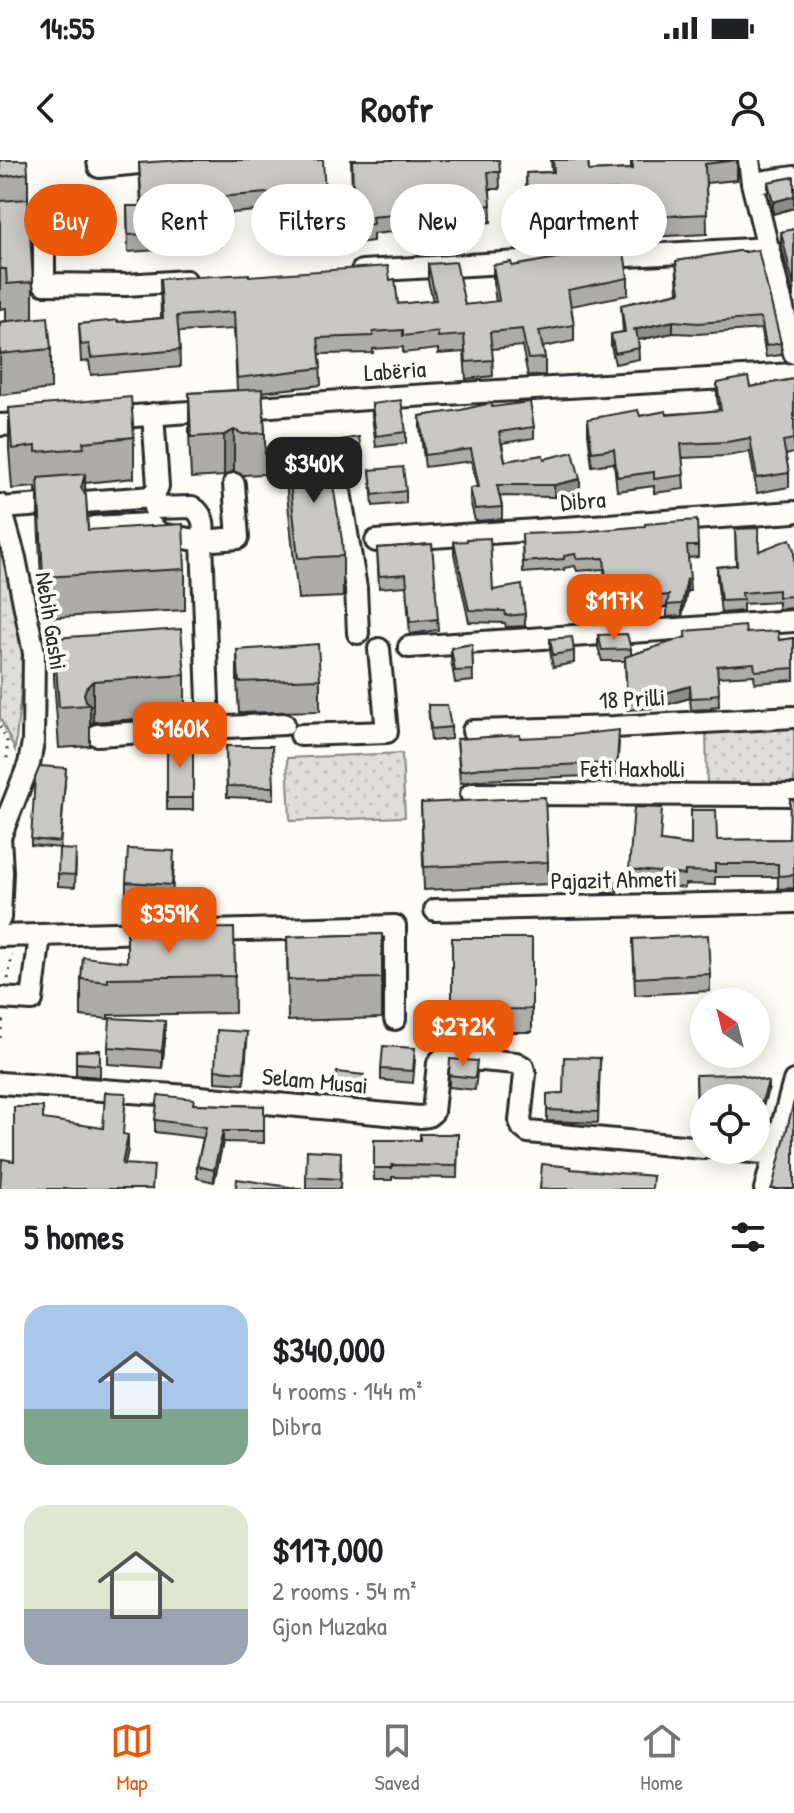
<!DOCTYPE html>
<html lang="en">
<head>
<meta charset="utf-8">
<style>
	:root { --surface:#fff; --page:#f6f6f6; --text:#202124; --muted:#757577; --line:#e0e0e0; --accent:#ea580c }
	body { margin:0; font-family:"Patrick Hand",sans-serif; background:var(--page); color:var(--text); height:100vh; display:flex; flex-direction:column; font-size:30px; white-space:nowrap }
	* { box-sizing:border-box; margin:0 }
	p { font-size:26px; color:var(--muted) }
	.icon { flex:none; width:44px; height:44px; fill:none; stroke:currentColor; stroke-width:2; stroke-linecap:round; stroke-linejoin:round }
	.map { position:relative; height:1029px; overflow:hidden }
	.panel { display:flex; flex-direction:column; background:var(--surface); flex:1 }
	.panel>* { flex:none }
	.banner { position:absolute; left:24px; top:24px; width:746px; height:72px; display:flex; gap:16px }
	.needle { width:52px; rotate:325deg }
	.controls { position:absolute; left:690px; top:828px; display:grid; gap:16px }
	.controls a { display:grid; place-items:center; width:80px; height:80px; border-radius:50%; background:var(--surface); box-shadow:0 4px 20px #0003; font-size:40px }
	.price { position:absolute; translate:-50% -68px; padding:0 18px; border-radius:16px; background:var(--accent); color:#fff; font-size:26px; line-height:52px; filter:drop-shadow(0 2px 4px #0008) }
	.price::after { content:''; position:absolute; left:50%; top:48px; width:24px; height:18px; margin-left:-12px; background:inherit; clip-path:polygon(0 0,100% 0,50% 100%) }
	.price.current { background:#222; color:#fff }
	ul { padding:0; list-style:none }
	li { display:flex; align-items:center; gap:24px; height:200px; padding:0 24px }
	li span { display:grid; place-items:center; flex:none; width:224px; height:160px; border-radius:24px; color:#555 }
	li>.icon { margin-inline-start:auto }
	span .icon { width:96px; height:96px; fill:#fffc; stroke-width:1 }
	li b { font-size:34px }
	h2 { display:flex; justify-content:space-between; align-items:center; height:96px; padding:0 24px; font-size:34px }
	.tag { padding:0 28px; border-radius:36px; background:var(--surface); box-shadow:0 4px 20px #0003; font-size:28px; line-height:72px }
	.tag.current { background:var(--accent); color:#fff }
	.status { display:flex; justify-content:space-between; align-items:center; height:56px; padding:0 40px; background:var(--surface); direction:ltr }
	.status svg { height:22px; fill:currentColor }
	header { display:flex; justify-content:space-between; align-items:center; height:104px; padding:0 24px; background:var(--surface); font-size:36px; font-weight:700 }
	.tabs { display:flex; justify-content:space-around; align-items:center; height:112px; border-top:2px solid var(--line); background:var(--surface); font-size:22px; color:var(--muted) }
	.tabs a { display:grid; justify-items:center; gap:4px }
	.tabs .current { color:var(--accent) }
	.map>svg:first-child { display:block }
	.grass { fill:url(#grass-dots); stroke:#858482; stroke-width:2 }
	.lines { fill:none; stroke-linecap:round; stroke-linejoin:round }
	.minor-casing { stroke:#2b2b2b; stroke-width:26 }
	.path { stroke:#2b2b2b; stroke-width:3; stroke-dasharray:2 6; stroke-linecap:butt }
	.minor { stroke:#fdfcf7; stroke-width:20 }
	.wall { fill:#adaca9; stroke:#2b2b2b; stroke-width:2 }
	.shaded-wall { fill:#8d8c89; stroke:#2b2b2b; stroke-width:2 }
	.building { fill:#c9c8c4; stroke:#2b2b2b; stroke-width:2 }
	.labels { text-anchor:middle; stroke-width:8; stroke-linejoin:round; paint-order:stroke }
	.street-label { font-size:24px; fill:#2b2b2b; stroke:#fdfcf7 }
</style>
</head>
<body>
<div class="status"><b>14:55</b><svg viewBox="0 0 49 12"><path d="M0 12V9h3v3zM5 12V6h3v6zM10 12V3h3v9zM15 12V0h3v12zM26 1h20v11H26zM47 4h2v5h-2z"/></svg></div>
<header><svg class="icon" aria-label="back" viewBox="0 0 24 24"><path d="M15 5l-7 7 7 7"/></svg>Roofr<svg class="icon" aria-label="person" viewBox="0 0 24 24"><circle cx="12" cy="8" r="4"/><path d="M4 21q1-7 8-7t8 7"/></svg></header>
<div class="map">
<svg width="794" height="1029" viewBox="0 0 794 1029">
	<defs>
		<pattern id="grass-dots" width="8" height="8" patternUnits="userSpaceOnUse" patternTransform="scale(2)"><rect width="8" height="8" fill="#dfdeda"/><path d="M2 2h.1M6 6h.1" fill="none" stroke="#c0bfbb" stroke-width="1.8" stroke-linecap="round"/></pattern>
	</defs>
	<rect width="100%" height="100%" fill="#fdfcf7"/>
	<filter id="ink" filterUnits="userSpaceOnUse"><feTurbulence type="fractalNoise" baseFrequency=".0125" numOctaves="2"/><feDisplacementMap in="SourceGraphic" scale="16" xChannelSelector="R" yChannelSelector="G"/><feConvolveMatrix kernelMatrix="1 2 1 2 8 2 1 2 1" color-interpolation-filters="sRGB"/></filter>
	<g filter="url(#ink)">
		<path class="grass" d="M0,380L6,401L24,502L15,590L0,558Z
			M794,564V625L707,627L706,566Z
			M402,593L405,657L290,661L287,598Z"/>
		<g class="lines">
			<defs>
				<path id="minor" d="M98,0L99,7L170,0
					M749,0L752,23L794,193
					M752,23L794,17
					M0,69L44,64V124L126,125L186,121
					M362,111L769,88
					M107,258L395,237L794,214
					M0,265L36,263
					M339,325L356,428L358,473
					M0,345L15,398L34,493L33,582L29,604L0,677
					M1,348L153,337L158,326L153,254
					M94,367L149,364L160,374L202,381L238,378L234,324
					M376,381L794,352
					M409,487L794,461
					M209,568L284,564
					M473,571L614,567L794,557
					M97,575L209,568L202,381C205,368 205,355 192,347L154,348
					M301,575L387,572L379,489
					M471,634L794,635
					M0,676L2,712L0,758
					M435,750L794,742
					M208,771L395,766V859
					M0,776L152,772
					M0,838L32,840L40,775
					M0,923L189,936L420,957L428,956L433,952L438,903L442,899L447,897L516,903L523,907L525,914L520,961L522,967L528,972L704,988
					M730,990L774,994
					M765,1029L794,921"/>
			</defs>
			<use href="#minor" class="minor-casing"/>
			<path class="path" d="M0,566L7,580V604
				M8,819L12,795
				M0,878L3,858"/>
			<use href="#minor" class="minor"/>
		</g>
		<path class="wall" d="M0,0L28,13V44L33,122V159L51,189V229L0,235V162L6,161V148L0,149Z
			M351,0H499L500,29H490L491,62L373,74V81L331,87L330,75L293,77L292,48L219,54L220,86L128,92L127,46H141L139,3L325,33L352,30Z
			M551,0H588L589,11L631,9V0H737V20L706,23L707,74L627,78L626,49L527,53L526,13L552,12Z
			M794,17V48L773,54L768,34V22Z
			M794,69V138L781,84V72Z
			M739,91L781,183V195L766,197L761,169L698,174L673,173L638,180L639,199L615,204L611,186V174L623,172L621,145L678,132L676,101Z
			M428,104L465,145L496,142L493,122V105L512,106L628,118V135L571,146L574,165V181L543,187L545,198V215L528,216L522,186L492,189L493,216L466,219L464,192L438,194V189L403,193V187L373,189V193L320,194L321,225L262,232L265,273V314L243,315L234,311L224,316L191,318L189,274V233L237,230L234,169L179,172L180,207L91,215L89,201L81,202L79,164L118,162L161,158L160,119L249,116L390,120L398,144L433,141L428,121Z
			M794,219V293L785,295L789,313V327L757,333L750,292L727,296L682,298L684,329L654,333V326L617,331L614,303L592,306L588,273V259L719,251L717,237V223L750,227Z
			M372,244L406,272V283L376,287L372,256Z
			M492,247L534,267V278L502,283L505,301L544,299L580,331L554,337L500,336L502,347V359L475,361L470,340V328L477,327L471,301L425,307L420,268V256Z
			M9,248L134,277V318L85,323L88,370L185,409V450L43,458L38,358V332H36V327L12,329L9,289Z
			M334,281L363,306V318L350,319L344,313L337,312L334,293Z
			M287,294L343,396V437L298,439L287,334Z
			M370,310L406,331V343L373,346Z
			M735,369L759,391L794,390V448L778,449V442L743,444V451L721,453L717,419V407L736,405Z
			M522,374L698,386V397L688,398L690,431H687L682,456L667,457V447L636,451L633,439L607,442L604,409L577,411L575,406L564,408V410L523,413Z
			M454,382L493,430L525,454V466L506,467L505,463L469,462L454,394Z
			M432,384L438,470L410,474L406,426L379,428L377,388Z
			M685,471L746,473L779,480L794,478V520L755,523L754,515L718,517L719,546L711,547V549L691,550L690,538L655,548L627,550L625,501H602L598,487V475L631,489V495L685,478Z
			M54,478L185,515V556L93,562L90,565V586L59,588L54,519Z
			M550,479L574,491V503L553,507L550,491Z
			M472,484L473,521L455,523L451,500V488Z
			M237,490L320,519V551L239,553L237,521Z
			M428,545L451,567V579L431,581Z
			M520,578L619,582L617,615L481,620L460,623L457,579Z
			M167,583H193V650H167Z
			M226,586L274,627V639L227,637Z
			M66,608L60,688L31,685V679Z
			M794,639V728L778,729V717H715V725L685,724V728L629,722V709L661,681L691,685L717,680L789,679Z
			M421,643L548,702V724L424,730Z
			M76,702L75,727L58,726V714Z
			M174,703L172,737L126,734V722Z
			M618,723L617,733H603V727Z
			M234,768L235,853L108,855V859L81,856V819L127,802Z
			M382,774V858L288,861L287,777Z
			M452,778H532V872H452Z
			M633,779L710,814V831L635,835Z
			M165,879L162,908L108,904V887Z
			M247,884L244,924L215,922V910Z
			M100,890V917L76,915V891Z
			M600,898L598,963L547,961V934L563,933Z
			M415,900L413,923L381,920V909Z
			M477,913L475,930L449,927V915Z
			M696,915L768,930L756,938H704V948H697Z
			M335,924L364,927L363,939L335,936Z
			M194,944L264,946V983L223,982L214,1022L197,1018V1006L203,978L155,972V960Z
			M458,974L457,1018L392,1017V1020H374V980H420Z
			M341,1003L340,1029H306V1017Z"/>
		<path class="shaded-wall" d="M794,36V48L773,54V42Z
			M673,161V173L633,181V170Z
			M234,270V311L224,316V275Z
			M85,314V355L81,328Z
			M580,319V331L554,337V325Z
			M687,419V431L682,456V444Z
			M93,521V562L90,565V545H84V534L86,528Z
			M690,526V538L655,548V536Z
			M165,861V879L162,908V891Z
			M768,922V930L756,969V961Z
			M223,971V982L214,1022V1010Z
			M128,975V990L122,1018V1004Z"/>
		<path class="building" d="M0,0H27L28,13L0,17Z
			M181,0H323L325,33L353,30L352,0H499L500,12H488L491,45L372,57L373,64L331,70L330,58L293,60L292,31L218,37L220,69L128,75L127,46H142L139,3Z
			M553,0H588L589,11L633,9L632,0H737L705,4L707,54L627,58L626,30L527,34L526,13L554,12Z
			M794,17V36L773,42L768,22Z
			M28,39L33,122L7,124L6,109H0V41Z
			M794,69V127L781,72Z
			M758,90L781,183L766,186L761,158L698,163L673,161L633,170L636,169L639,188L615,193L611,174L625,172L621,145L680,132L676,101L739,91H745V92Z
			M624,92L628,118L568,130L574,165L539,171L545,198L528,199L522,169L490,172L493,200L466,202L464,175L438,177V172L403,176V170L373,172V176L318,178L321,208L237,218L234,152L177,156L180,190L91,198L89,184L81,185L79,164L118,160V162L163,158L160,119L249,114V116L388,106L390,120L395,119L398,144L436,140L428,104L456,102L465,145L499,141L493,105L511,102L512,106L574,95Z
			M48,157L51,189L0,194V162Z
			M748,217L750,227L794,219V279L783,281L789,313L757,318L750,278L727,282L681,284L684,315L654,319V312L617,317L614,289L592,292L588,259L638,250L640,256L666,251L667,255L721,250L717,223Z
			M262,229L265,273L243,274L234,270L224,275L191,277L189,233Z
			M131,237L134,277L83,282L84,288L36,292V286L12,289L9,248Z
			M401,240L406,272L376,276L372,244Z
			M530,242L534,267L499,272L505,301L543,295L544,299L573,292L580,319L554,325H497L502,347L475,349L470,328L479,327L471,289L425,295L420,256L461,250L491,243L492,247Z
			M359,277L363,306L350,308L344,301H337L334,281Z
			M327,289L342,380L343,396L298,398L287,294Z
			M403,307L406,331L373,335L370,310Z
			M85,314L81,328L86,336L88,370L183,364L185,409L43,417L38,318Z
			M697,360L698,386H687L690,419H687L682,444L667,445L669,435L636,439L633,428L607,430L604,398L577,399L575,394L564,396V399L523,402L522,374L579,372L645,366V364Z
			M758,368L759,391L790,379L794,390V436L778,437V430L742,433L743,440L721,441L717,407L737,405L735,369Z
			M490,378L493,430L522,425L525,454L506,456L505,451L469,450L454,382L467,381V379Z
			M432,384L438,459L410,462L406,414L379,416L377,388Z
			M745,466L746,473L778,471L779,480L794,478V508L755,511L754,503L717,506L719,534L711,535V537L691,538L690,526L655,536L627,538L625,497L686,477L685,471Z
			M181,469L185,515L93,521L86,528L84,534L86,541L90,545L59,547L54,478Z
			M627,474L631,489L602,490L598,475Z
			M572,477L574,491L553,495L550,479Z
			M318,484L320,519L239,522L237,490Z
			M472,484L473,510L455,511L451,488Z
			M428,545H447L451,567L431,569Z
			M619,570L617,603L481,608L460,611L457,579L520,575V578L561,576Z
			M167,583H193V638H167Z
			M226,586H272L274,627L227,626Z
			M40,606L66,608L60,682L31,679L35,618Z
			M545,637L548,702L424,707L421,643Z
			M790,639H794V715L778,716V704H715V712L685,711V715L629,709L634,647L662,648L660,681L691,685V650H716L717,680L789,679Z
			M59,689L76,690L75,715L58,714Z
			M128,689L174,691L172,725L126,722Z
			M604,716L618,717L617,727H603Z
			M234,768L235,816L108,818V822L81,819L83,797L127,802V770Z
			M382,774V818L288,820L287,777Z
			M708,775L710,814L635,818L633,779Z
			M452,778H532V849L452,850Z
			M110,858L165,861L162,891L108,887Z
			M217,870L247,872L244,912L215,910Z
			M383,886L415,888L413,911L381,909Z
			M100,890V905L76,903V891Z
			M564,897L600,898L598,952L547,950V934L563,933Z
			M450,899L477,901L475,918L449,915Z
			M337,912L364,915L363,927L335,924Z
			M740,914L768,922L756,961V938H704V940L697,941L696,915Z
			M105,932L126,933L123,974L128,975L122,1004L154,1006L152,1029H0L2,999L14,1001V947H43V959L103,968Z
			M158,935L194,939L193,944L264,946V971H223L214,1010L197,1006L206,967L155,960Z
			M794,941V1029H771L772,1028Z
			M420,974H458L457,1006L392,1005V1008H374V980H420Z
			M307,990L341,992L340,1019L306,1017Z
			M542,1004L571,1007V1009L653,1016L652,1029H540Z
			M237,1019L302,1029H236Z"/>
	</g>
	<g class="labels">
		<g class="street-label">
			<text transform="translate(395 211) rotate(-4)" y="8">Labëria</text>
			<text transform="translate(583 341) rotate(-4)" y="8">Dibra</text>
			<text transform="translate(51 461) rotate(81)" y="8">Nebih Gashi</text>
			<text transform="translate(632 539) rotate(-3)" y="8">18 Prilli</text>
			<text x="633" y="617">Feti Haxholli</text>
			<text transform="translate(614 720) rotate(-1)" y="8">Pajazit Ahmeti</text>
			<text transform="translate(315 921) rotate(5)" y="8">Selam Musai</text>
		</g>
	</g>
</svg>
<div class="controls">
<a><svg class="needle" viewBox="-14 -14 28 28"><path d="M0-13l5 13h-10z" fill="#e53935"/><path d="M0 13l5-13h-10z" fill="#757577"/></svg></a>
<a><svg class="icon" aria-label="locate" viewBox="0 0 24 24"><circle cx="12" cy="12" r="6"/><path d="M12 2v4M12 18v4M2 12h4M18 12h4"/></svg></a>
</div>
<b class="price current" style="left:314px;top:345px">$340K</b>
<b class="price" style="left:614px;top:482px">$117K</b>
<b class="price" style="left:180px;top:610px">$160K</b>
<b class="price" style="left:169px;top:795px">$359K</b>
<b class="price" style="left:463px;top:908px">$272K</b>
<div class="banner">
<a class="tag current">Buy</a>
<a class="tag">Rent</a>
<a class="tag">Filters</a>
<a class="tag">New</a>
<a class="tag">Apartment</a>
</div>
</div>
<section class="panel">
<h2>5 homes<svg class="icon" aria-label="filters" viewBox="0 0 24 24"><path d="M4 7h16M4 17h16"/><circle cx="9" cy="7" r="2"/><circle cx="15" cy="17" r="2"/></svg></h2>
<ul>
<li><span style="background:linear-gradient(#a9c7e8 65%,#7fa58c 0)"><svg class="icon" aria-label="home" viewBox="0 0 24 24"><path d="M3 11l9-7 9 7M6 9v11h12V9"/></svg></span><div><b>$340,000</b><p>4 rooms · 144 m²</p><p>Dibra</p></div></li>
<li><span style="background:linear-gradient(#dfe7d0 65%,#9aa5b1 0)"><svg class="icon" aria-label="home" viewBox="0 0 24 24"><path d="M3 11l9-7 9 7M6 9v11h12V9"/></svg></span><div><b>$117,000</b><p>2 rooms · 54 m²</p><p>Gjon Muzaka</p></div></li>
</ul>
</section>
<nav class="tabs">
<a class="current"><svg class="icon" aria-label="map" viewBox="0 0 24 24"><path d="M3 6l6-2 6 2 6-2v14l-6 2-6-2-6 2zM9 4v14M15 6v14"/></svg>Map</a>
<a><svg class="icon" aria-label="saved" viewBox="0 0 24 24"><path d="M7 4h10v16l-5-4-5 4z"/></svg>Saved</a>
<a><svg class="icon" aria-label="home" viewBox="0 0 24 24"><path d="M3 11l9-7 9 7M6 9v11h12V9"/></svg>Home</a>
</nav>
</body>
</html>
